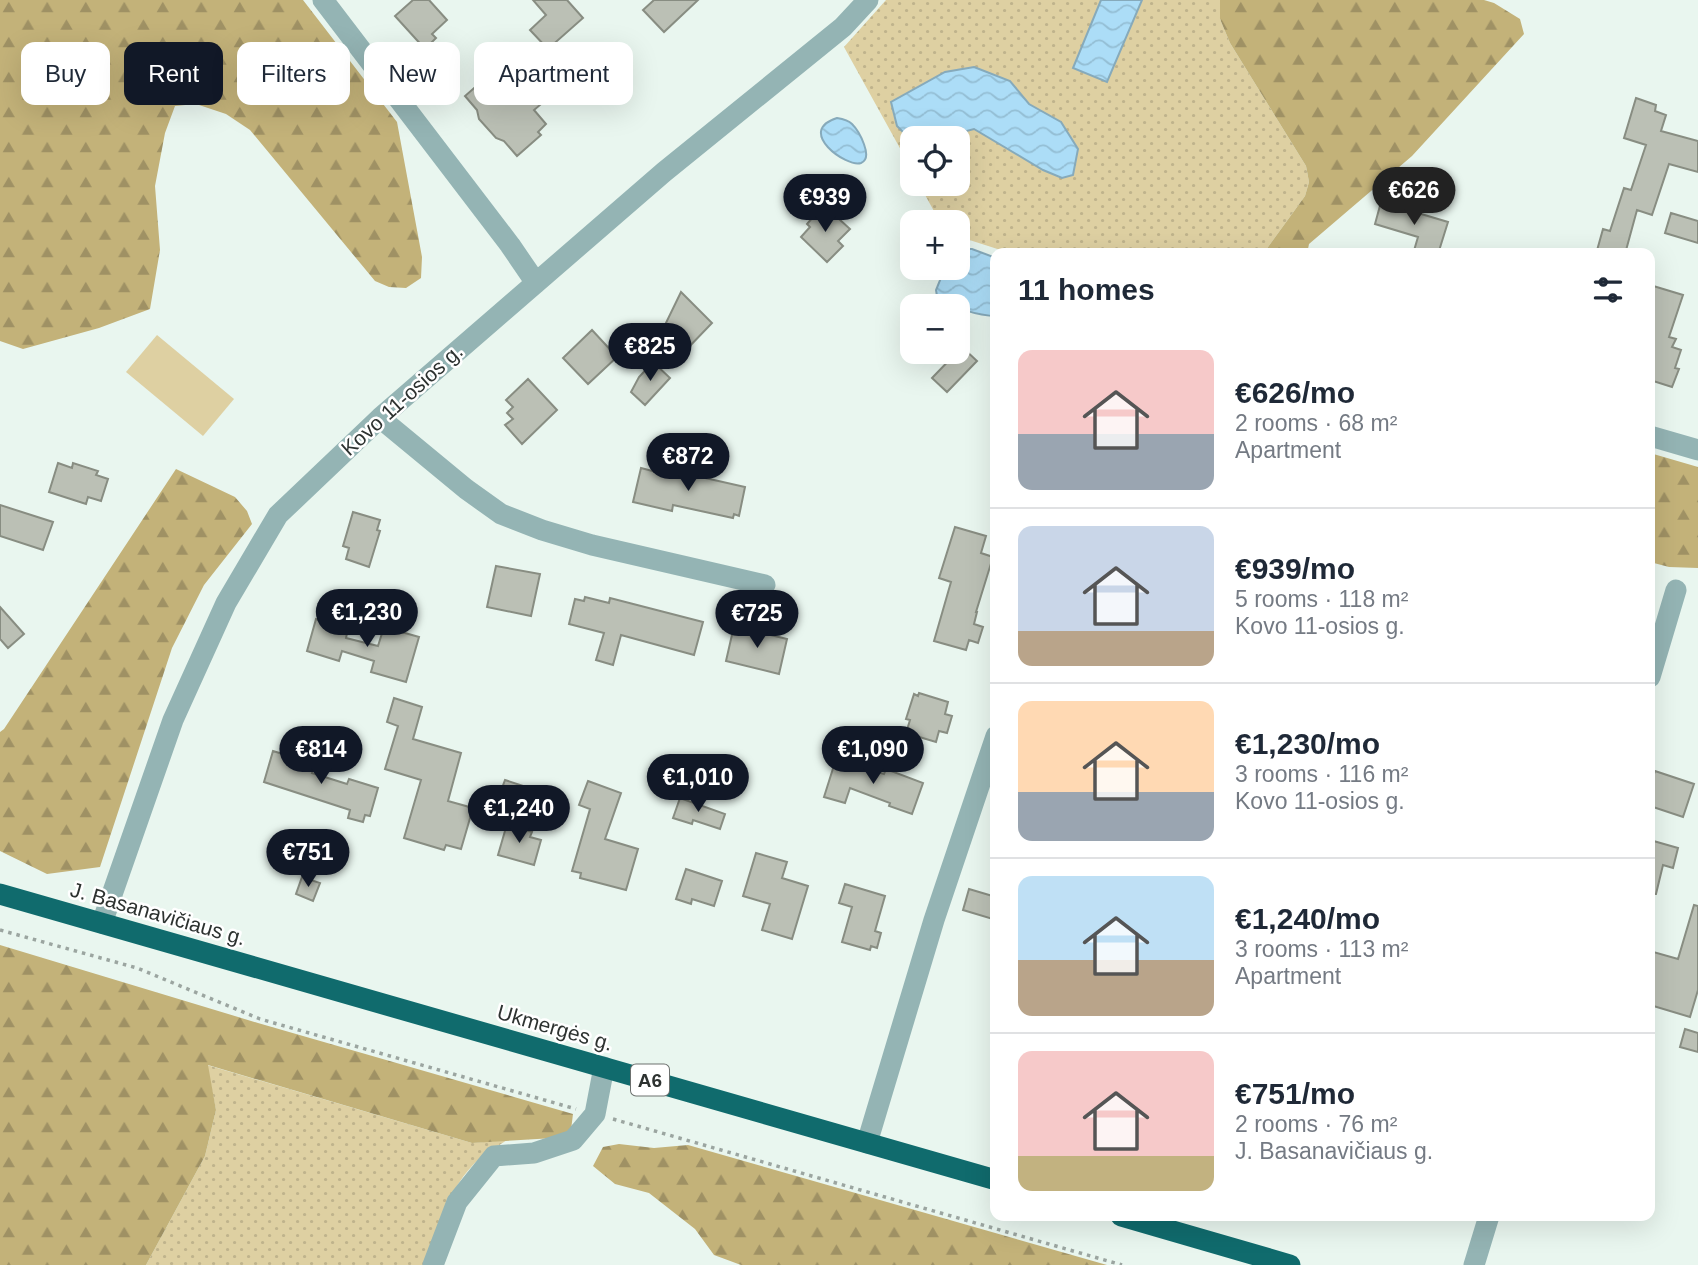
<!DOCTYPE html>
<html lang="en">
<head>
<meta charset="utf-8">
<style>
	:root { --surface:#fff; --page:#f2f2f3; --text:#1f2937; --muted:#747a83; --line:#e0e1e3; --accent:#111827 }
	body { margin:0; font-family:Arial,sans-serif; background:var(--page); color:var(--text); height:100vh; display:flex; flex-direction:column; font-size:26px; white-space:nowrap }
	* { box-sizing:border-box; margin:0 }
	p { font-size:23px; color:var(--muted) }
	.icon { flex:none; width:38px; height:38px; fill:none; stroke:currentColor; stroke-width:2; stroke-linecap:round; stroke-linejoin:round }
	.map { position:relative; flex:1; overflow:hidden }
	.sheet { position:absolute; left:990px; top:248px; width:665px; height:973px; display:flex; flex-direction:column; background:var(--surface); border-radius:14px; box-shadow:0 7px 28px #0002 }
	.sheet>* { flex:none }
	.banner { position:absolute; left:21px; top:42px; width:665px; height:63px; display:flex; gap:14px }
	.controls { position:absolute; left:900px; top:126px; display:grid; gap:14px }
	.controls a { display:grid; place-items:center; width:70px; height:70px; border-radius:14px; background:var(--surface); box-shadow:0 7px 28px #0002; font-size:35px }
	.price { position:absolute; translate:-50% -60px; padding:0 16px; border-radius:24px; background:var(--accent); color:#fff; font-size:23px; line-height:46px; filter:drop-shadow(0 2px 4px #0008) }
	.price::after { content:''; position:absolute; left:50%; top:42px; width:21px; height:16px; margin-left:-10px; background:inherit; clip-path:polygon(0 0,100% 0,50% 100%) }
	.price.current { background:#222; color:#fff }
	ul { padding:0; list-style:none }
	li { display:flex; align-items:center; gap:21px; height:175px; padding:0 28px }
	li+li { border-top:2px solid var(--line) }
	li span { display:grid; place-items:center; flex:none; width:196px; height:140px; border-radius:14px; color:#555 }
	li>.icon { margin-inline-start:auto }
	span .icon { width:84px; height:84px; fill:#fffc; stroke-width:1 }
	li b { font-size:30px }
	h2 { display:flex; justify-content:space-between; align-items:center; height:84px; padding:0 28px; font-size:30px }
	.chip { padding:0 24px; border-radius:14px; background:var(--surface); box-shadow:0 7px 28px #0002; font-size:24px; line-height:63px }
	.chip.current { background:var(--accent); color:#fff }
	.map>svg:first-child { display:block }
	.grass { fill:url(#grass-dots) }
	.forest { fill:url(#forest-firs) }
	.pitch { fill:#ded0a2 }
	.water { fill:url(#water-waves); stroke:#86aabb; stroke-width:2 }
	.building { fill:#bbc0b5; stroke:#888d82; stroke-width:2 }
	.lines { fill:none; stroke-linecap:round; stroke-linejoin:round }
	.path { stroke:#9ba5a0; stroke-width:3.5; stroke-dasharray:3.5 5; stroke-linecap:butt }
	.street { stroke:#94b4b4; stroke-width:21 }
	.highway { stroke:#106b6d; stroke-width:21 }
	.labels { text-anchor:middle; stroke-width:5; stroke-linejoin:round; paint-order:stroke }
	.shield { fill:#fff; stroke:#6c706e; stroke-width:2 }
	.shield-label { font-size:19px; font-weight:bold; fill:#2d3230 }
	.street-label { font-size:21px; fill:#2d3230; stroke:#fff }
</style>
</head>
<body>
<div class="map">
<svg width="1698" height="1265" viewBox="0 0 1698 1265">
	<defs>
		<pattern id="grass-dots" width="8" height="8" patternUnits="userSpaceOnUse" patternTransform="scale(1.75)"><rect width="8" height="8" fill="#ded0a2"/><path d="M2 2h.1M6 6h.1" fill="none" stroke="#bfb38c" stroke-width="1.8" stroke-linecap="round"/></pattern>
		<pattern id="forest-firs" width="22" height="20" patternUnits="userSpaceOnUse" patternTransform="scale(1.75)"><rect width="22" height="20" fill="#c3b279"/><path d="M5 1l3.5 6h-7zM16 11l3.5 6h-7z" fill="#9f9164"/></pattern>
		<pattern id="water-waves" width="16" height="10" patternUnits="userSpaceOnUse" patternTransform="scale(1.75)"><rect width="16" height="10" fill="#acddf7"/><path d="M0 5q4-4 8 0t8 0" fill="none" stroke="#94bed4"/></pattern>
	</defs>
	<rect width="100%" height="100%" fill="#e9f6ef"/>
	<path class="grass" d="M886,0H1220V19L1230,43L1306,166L1309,182L1305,196L1263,254H1013L957,236V222H940L919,184H957V138H912V170L844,47Z
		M207,1065L472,1143L507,1140C495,1148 482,1155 472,1166C447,1193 437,1231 425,1265H146L205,1156L216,1110Z"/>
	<path class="forest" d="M0,0H303L397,122L422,257L421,278L406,288L389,287L375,281L250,130L226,114L196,104L175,106L165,133L155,186L160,250L150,309L99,328L23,349L0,341Z
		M1220,0H1484L1494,3L1520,19L1524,34L1412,156L1309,244L1307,254H1263L1305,196L1309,182L1306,166L1230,43L1220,19Z
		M1650,453L1698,467V568L1669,567L1650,562Z
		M176,469L235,497L247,511L252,524L204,585L172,648L100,867L47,874L0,851V732L4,729Z
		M0,945L258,1023L573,1114L571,1130L554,1138L472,1143L208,1065L216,1110L205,1156L146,1265H0Z
		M619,1144L654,1148L688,1145L1107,1265H741L714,1255L695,1229L649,1193L615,1184L593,1166L603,1147Z"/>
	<path class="pitch" d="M157,335L234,399L203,436L126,372Z"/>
	<path class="water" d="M1101,0H1142L1107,82L1073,68Z
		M974,67L1010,81L1029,104L1061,122L1078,149L1073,175L1062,178L1043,170L974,129L940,138H912V141L897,126L891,102L945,72Z
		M837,118C843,119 848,120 852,124C859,131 874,158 861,163C847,168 795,131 837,118Z
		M960,249H972L996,258V316C981,316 946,307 937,296L936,290L945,268H957V251Z"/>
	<path class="building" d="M413,0H429L447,20L432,34L436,38L425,49L395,16Z
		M533,0H567L583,18L549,48L574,76L534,110L546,124L538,132L541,135L517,156L504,141L496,138L479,119L477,110L465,96L489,75L499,87L546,47L530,30L546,15Z
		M654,0H698L664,32L643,10Z
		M1636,98L1656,105L1655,111L1666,115L1661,131L1698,141V172L1669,164L1652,215L1637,210L1625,254H1596L1603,229L1610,231L1624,188L1631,190L1646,145L1624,138Z
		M1381,202L1448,222L1438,254H1413L1418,237L1375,224Z
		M820,209L824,213L828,209L850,229L838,241L843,246L827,262L801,237L810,227L807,224Z
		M1671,213L1698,221V243L1665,233Z
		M1650,285L1683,295L1669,337L1676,339L1672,347L1681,350L1675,368L1679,369L1672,387L1650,380Z
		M681,292L712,323L685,351L663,329Z
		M592,330L617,357L588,384L563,358Z
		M962,347L977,361L947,392L932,378Z
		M653,362L670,378L645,405L631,392L639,377Z
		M528,379L557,410L522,444L505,425L513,419L507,413L513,407L506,400Z
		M58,463L72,468L73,463L98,471L96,475L108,479L101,501L88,497L86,504L49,492Z
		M641,468L660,473L661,468L745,487L739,516L734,514L733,518L673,505L672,511L633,502Z
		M0,505L53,522L43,550L0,536Z
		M353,512L380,520L377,530L380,531L369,567L346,559L349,548L343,546Z
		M955,527L986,536L981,553L993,557L976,612H977L974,624L983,627L978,643L969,640L966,650L934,641L951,582L939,578Z
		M496,566L540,574L531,616L487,607Z
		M585,597L609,603L610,598L703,622L694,655L621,635L613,665L596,660L604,633L569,624L575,599L584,601Z
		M0,607L24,634L8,648L0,639Z
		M316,619L348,629L346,638L378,646L384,627L419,637L406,682L371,672L374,661L342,651L339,661L307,651Z
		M734,626L787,639L779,674L726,661Z
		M919,693L948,702L945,714L952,716L947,733L939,731L936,742L906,733L910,720L906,719L914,694L918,696Z
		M394,698L422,707L413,739L461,753L448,801L473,808L461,849L446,845L444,850L404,838L421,780L385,769L398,726L387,722Z
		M273,751L302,760L301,764L314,767L312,773L347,784L349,779L378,788L370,816L365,815L363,822L348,818L350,810L264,782Z
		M836,759L884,774L886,769L923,783L912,814L889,806L890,803L850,788L845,803L824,797Z
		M1655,771L1694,784L1683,817L1650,806V786Z
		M505,780L532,789L526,808L498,799Z
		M588,781L621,793L605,839L638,849L626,890L580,878L581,873L572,871L590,809L579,805Z
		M680,798L725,814L720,829L693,820L692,824L673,818Z
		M507,824L532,832L530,837L541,840L534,865L498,855Z
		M1650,840L1678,848L1673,868L1663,865L1656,894H1650Z
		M756,853L787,862L782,878L808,886L792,939L762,930L770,904L743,896Z
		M686,869L722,881L714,906L692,899L691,904L676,899Z
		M302,877L320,883L313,901L296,894Z
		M845,884L885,896L875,931L881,933L877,948L871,946L870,950L842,942L852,907L839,903Z
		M969,889L996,897V920L963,910Z
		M1694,905L1698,906V990L1690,1017L1650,1005V951L1678,959Z
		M1685,1029L1698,1033V1052L1680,1047Z"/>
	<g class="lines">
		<path class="path" d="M0,930L137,968L260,1019L576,1109
			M613,1119L1122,1265"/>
		<path class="street" d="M323,0L510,245L536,283
			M380,418L466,489L501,514L542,530L592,545L765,585
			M1650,436L1698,450
			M1650,677L1676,590
			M102,923L173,720L226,603L278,515L380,418L664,172L843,27L868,0
			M867,1143L934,920L996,736
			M433,1265L457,1202L494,1156L534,1153L573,1140L595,1114L604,1067
			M1474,1265L1489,1216"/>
		<path class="highway" d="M0,894L996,1180
			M1121,1216L1290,1265"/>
	</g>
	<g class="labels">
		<rect class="shield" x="631" y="1064.5" width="38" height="31" rx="5"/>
		<g class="shield-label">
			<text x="650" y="1087">A6</text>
		</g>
		<g class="street-label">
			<text transform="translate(402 400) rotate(-42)" y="7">Kovo 11-osios g.</text>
			<text transform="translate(158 914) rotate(16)" y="7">J. Basanavičiaus g.</text>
			<text transform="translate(555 1028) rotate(16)" y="7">Ukmergės g.</text>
		</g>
	</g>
</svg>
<div class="controls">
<a><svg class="icon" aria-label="locate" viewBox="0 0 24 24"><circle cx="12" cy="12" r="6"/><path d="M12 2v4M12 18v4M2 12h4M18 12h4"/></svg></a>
<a>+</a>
<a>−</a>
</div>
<b class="price current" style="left:1414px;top:227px">€626</b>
<b class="price" style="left:825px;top:234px">€939</b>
<b class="price" style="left:650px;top:383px">€825</b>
<b class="price" style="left:688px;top:493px">€872</b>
<b class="price" style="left:367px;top:649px">€1,230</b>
<b class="price" style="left:757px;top:650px">€725</b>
<b class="price" style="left:321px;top:786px">€814</b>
<b class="price" style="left:873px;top:786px">€1,090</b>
<b class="price" style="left:698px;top:814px">€1,010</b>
<b class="price" style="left:519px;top:845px">€1,240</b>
<b class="price" style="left:308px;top:889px">€751</b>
<div class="banner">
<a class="chip">Buy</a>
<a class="chip current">Rent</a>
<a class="chip">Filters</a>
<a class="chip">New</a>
<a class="chip">Apartment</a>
</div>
<section class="sheet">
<h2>11 homes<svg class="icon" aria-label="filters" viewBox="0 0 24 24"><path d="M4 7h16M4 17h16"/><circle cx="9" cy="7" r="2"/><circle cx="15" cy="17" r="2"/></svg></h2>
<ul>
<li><span style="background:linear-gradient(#f6c9c9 60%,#9aa5b1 0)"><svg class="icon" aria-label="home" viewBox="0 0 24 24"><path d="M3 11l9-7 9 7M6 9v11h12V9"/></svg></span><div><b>€626/mo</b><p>2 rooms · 68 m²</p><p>Apartment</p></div></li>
<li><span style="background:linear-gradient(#c9d6e8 75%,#b9a48a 0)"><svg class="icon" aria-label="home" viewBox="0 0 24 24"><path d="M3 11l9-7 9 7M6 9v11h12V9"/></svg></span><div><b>€939/mo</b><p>5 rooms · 118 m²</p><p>Kovo 11-osios g.</p></div></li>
<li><span style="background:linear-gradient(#ffd9b3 65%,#9aa5b1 0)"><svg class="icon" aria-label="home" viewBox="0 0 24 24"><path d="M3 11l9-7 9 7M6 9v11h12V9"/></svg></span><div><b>€1,230/mo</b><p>3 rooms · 116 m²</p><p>Kovo 11-osios g.</p></div></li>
<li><span style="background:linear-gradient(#bfe0f5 60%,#b9a48a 0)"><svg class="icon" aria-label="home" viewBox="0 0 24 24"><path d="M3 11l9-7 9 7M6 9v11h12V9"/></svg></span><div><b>€1,240/mo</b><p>3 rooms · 113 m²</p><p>Apartment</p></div></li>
<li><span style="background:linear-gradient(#f6c9c9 75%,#c2b280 0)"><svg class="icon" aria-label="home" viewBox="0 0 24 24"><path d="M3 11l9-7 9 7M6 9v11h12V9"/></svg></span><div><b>€751/mo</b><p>2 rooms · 76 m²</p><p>J. Basanavičiaus g.</p></div></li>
</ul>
</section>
</div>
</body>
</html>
